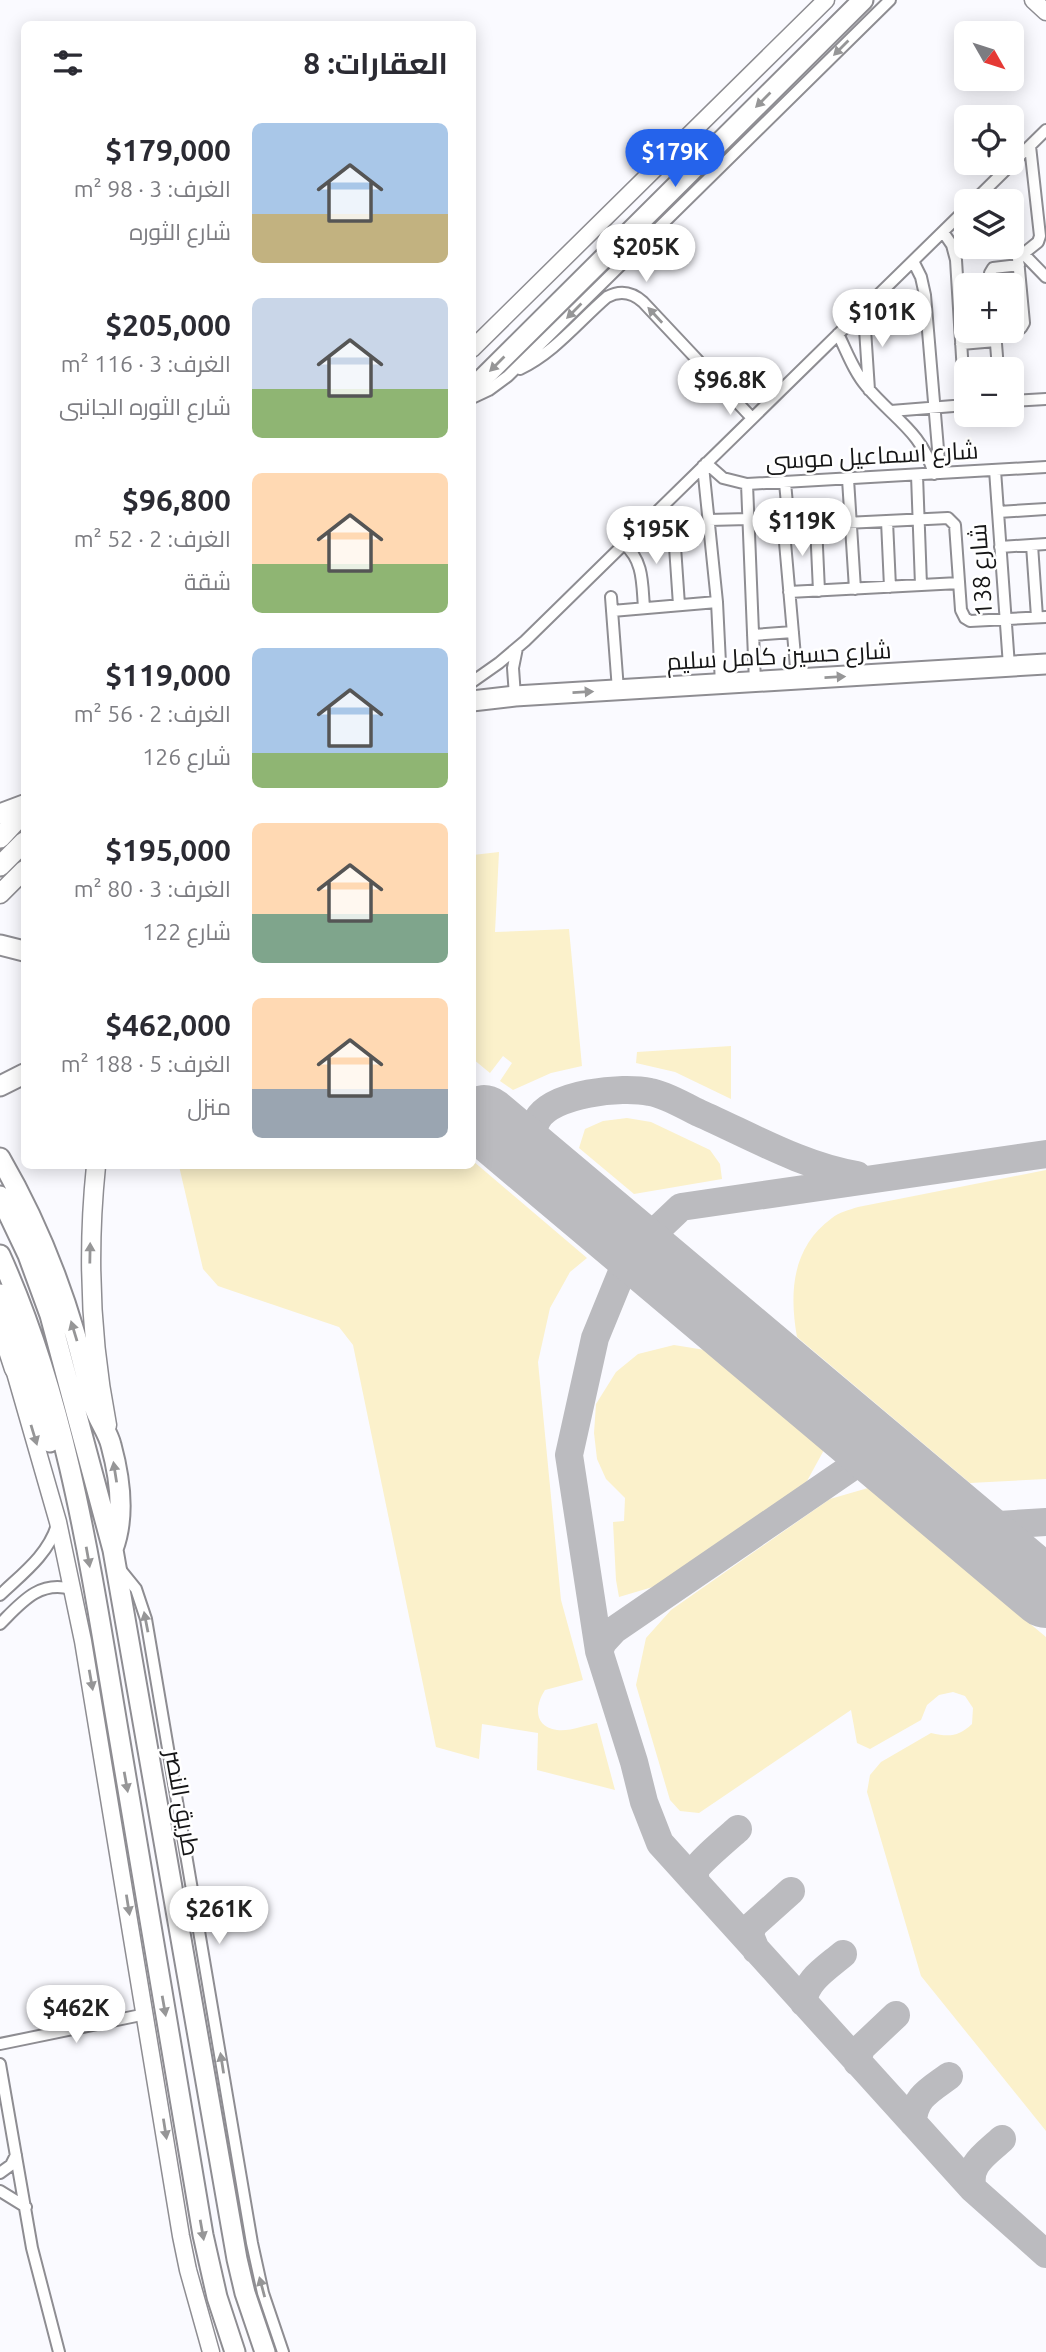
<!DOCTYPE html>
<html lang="ar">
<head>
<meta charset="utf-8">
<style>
	:root { --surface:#fff; --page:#f7f7f7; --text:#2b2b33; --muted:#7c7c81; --accent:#2563eb }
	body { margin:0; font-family:Ubuntu,Cairo,sans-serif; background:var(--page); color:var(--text); direction:rtl; height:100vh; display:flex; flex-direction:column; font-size:26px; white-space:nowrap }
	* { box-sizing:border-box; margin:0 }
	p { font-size:23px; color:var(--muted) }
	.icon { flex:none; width:38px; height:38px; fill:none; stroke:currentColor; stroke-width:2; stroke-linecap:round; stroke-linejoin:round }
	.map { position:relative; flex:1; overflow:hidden; direction:ltr }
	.sheet { position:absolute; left:21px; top:21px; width:455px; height:1148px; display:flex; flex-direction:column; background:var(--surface); border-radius:10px; box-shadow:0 4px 18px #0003; direction:rtl }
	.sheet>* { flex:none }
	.needle { width:46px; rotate:129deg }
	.fabs { position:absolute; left:954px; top:21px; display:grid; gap:14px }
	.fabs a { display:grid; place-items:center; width:70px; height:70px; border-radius:10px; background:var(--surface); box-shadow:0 4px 18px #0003; font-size:35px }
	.price { position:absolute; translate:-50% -60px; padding:0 16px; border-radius:24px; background:#fff; color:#222; font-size:23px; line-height:46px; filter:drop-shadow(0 2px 4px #0008) }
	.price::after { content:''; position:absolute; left:50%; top:42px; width:21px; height:16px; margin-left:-10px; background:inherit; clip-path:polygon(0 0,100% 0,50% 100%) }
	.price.on { background:var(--accent); color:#fff }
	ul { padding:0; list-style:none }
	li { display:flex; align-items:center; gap:21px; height:175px; padding:0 28px }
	li span { display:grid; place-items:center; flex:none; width:196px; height:140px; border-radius:10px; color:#555 }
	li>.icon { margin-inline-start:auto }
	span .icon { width:84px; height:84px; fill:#fffc; stroke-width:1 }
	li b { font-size:30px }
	h2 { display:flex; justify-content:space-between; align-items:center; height:84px; padding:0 28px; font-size:30px }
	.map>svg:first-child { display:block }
	.sand { fill:#fbf1cb }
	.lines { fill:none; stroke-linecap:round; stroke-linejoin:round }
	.taxiway { stroke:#bbbbbf; stroke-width:28 }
	.runway { stroke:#bbbbbf; stroke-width:70 }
	.street-casing { stroke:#8e8d92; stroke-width:14 }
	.secondary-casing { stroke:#8e8d92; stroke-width:19 }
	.primary-casing { stroke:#8e8d92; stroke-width:21 }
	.highway-casing { stroke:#8e8d92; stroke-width:23 }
	.street { stroke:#fff; stroke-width:10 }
	.secondary { stroke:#fff; stroke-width:16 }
	.primary { stroke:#fff; stroke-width:18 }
	.highway { stroke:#fff; stroke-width:19 }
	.oneway { fill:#969697 }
	.labels { text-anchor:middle; stroke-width:5; stroke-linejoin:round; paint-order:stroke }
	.street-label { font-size:24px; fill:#161617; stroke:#fff }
</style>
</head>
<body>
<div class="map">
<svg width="1046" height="2352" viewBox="0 0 1046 2352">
	<rect width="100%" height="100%" fill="#fafaff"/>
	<path class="sand" d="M499,852L495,932L569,929L582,1066L551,1073L513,1090L500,1081L512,1063L503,1056L490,1073L473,1059V855Z
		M731,1046V1099L675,1072L636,1063L637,1052Z
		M627,1118L651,1122L710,1150L720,1164L722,1179L634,1194L579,1148L585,1129L603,1121Z
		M473,1161L587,1258L570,1272L550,1308L538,1362L561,1600L583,1680L545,1690C535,1705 533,1727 557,1730C568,1732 586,1725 597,1723L615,1790L537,1770L538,1733L482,1724L479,1759L436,1747L353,1345L339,1327L218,1286L203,1269L179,1166H472Z
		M1046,1170V1479L970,1483L797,1337C789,1292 792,1247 832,1218C839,1212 849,1210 858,1207Z
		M674,1345L705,1350L824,1450L807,1481L779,1504L656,1586L619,1597L616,1580L613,1522L624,1521L625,1498L606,1479L597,1459L594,1433L596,1404L616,1372L638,1354Z
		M868,1488L1046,1637V2131L921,1976L867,1792L870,1775L881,1762L931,1733C949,1737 958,1737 972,1724L973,1708L965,1696L953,1692L939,1695L927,1705L921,1720L870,1749L857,1743L851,1710L699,1813L680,1811L670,1800L636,1685L646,1638L671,1610L830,1499Z"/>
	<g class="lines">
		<path class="taxiway" d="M534,1162C533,1149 530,1133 537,1120C552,1093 622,1086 650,1092C667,1095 684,1106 699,1113C749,1135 804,1167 857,1175
			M665,1272L653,1247L661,1226L681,1207L1046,1154
			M849,1469L614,1630L603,1642L599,1651L634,1762L644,1802L660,1843L973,2189L1046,2254
			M967,1527L1046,1522
			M599,1651L569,1455L595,1338L633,1245
			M696,1883C695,1881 695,1873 695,1871C698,1863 729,1837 738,1829
			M756,1950L750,1935L753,1925L791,1891
			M804,2003C803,1982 828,1967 843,1954
			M857,2062L861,2048L896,2015
			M913,2123C913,2098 930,2090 949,2076
			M973,2189C966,2165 986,2154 1002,2139"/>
		<path class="runway" d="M484,1120L1046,1593"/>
		<defs>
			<path id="street" d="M974,201L1046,130
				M943,232L952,245L956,260L965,405
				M1012,242L1046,277
				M1023,254L1038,242L1040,236L1030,146
				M913,261L921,277L925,295L940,473
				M991,285L990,273L993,268L1019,265
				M869,306L865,329L869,390
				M1012,330L1021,328L1024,323L1017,248
				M995,331L998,369
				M838,334C847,352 854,372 867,387C893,418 922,432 934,474
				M961,344L996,341
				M520,369C555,352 578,322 607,297C620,290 632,292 643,302L752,418
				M472,398L489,390L508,376L890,0
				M1012,401L1046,399
				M891,411L966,405
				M706,463L723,478L747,484L1046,467
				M703,466L717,602L721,684
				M995,470L1009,666
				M917,475L921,585
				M848,479L855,589
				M785,483L788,514L784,531L797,679
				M747,484L755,682
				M998,512L1046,509
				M709,520L748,519
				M887,521L890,587
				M816,525L819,591
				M784,526L948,518L955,525L961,610L965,618L970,621L1046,617
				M674,532L679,605
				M624,544C644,561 642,584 644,608
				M1032,545L1037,617
				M1000,547L1046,544
				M789,592L959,583
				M611,597L618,690
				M612,611L717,602
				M753,635L793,632
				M472,682L499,663L525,641L966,209
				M515,696L513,668L517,648
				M119,1568L136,1589L146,1619L252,2243L263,2293L283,2352
				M0,1595C22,1574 48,1555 57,1525
				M0,1624C21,1603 39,1580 71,1589
				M0,2044L146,2014
				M0,2064L32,2248L59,2352
				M0,2173L11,2165L16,2155
				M0,2191L26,2207"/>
			<path id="secondary" d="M1033,0L1046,12
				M472,349L826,0
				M14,1369L58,1522L83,1641L181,2236L188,2270L211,2352"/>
			<path id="primary" d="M0,894L24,870
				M96,1166C87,1253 90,1338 107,1425
				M0,1326L14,1369"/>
			<path id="highway" d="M472,389L863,0
				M472,701L515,696L1046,664
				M0,814L24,805
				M0,838L24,812
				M0,866L24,842
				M0,945L24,951
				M0,1086L24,1074
				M0,1158C32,1213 57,1273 75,1334C82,1358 87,1382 94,1406C98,1420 108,1432 111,1445C120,1478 125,1517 113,1549
				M0,1196L28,1255L50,1315L113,1550L237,2259L245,2293L265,2352
				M0,1255C68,1405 91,1569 118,1730C146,1898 174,2066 203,2235L217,2297L235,2352
				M0,1294L17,1336L50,1442"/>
		</defs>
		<use href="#street" class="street-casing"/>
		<use href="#secondary" class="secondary-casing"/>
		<use href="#primary" class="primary-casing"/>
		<use href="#highway" class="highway-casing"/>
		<use href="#street" class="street"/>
		<use href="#secondary" class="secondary"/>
		<use href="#primary" class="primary"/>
		<use href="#highway" class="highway"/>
	</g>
	<defs><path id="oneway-solid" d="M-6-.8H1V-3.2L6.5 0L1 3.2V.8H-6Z" transform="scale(1.75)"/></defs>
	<g class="oneway">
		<use href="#oneway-solid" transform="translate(841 48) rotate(135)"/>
		<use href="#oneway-solid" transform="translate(763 100) rotate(135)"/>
		<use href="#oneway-solid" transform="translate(574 311) rotate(135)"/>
		<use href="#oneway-solid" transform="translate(655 315) rotate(-133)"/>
		<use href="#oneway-solid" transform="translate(497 364) rotate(135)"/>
		<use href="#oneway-solid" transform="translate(835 677) rotate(-3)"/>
		<use href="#oneway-solid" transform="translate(583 692) rotate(-3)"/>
		<use href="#oneway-solid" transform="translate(90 1253) rotate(-89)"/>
		<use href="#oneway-solid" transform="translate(74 1331) rotate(-107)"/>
		<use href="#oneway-solid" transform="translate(34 1435) rotate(73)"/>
		<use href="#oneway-solid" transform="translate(115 1472) rotate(-99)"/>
		<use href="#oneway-solid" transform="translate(88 1557) rotate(80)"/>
		<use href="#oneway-solid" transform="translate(146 1622) rotate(-101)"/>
		<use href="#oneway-solid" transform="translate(91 1680) rotate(80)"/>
		<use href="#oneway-solid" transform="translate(126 1782) rotate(80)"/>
		<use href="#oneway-solid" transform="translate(128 1905) rotate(81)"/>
		<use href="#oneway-solid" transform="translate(164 2006) rotate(80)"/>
		<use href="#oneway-solid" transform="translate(222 2063) rotate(-99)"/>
		<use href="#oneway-solid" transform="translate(165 2129) rotate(81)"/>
		<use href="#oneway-solid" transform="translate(202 2230) rotate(80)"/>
		<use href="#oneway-solid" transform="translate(262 2287) rotate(-105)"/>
	</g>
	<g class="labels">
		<g class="street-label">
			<text transform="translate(872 456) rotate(-3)" y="8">شارع اسماعيل موسى</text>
			<text transform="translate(981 570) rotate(-94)" y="8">شارع 138</text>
			<text transform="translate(779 656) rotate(-3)" y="8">شارع حسين كامل سليم</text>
			<text transform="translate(182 1803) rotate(80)" y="8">طريق النصر</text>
		</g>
	</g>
</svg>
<div class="fabs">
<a><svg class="needle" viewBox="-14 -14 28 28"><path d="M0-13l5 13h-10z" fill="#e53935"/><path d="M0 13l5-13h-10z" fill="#7c7c81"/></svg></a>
<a><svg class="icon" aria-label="locate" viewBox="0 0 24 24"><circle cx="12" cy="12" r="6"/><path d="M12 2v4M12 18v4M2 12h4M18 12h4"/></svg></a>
<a><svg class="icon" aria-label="layers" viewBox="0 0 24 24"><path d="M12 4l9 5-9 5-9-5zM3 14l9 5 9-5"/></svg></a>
<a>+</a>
<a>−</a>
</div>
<b class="price on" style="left:675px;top:189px">$179K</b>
<b class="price" style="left:646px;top:284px">$205K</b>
<b class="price" style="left:882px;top:349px">$101K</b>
<b class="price" style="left:730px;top:417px">$96.8K</b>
<b class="price" style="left:802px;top:558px">$119K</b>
<b class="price" style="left:656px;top:566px">$195K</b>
<b class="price" style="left:219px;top:1946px">$261K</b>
<b class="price" style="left:76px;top:2045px">$462K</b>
<section class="sheet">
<h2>العقارات: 8<svg class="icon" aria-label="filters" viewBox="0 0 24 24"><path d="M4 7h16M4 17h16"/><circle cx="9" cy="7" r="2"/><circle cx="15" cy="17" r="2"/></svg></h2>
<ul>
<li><span style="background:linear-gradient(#a9c7e8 65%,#c2b280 0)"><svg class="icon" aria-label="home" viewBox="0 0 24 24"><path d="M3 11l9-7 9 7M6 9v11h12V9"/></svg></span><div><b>$179,000</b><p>الغرف: 3 · 98 m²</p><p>شارع الثوره</p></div></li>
<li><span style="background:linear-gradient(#c9d6e8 65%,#8fb573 0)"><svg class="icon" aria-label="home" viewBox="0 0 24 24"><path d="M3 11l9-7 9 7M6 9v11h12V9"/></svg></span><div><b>$205,000</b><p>الغرف: 3 · 116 m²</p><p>شارع الثوره الجانبى</p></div></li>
<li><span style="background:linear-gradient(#ffd9b3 65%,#8fb573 0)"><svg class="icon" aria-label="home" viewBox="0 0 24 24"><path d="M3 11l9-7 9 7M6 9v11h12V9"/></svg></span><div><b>$96,800</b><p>الغرف: 2 · 52 m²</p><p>شقة</p></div></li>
<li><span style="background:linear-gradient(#a9c7e8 75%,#8fb573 0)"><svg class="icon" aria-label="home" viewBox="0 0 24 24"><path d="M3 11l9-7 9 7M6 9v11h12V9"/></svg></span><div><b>$119,000</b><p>الغرف: 2 · 56 m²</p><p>شارع 126</p></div></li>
<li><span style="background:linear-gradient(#ffd9b3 65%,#7fa58c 0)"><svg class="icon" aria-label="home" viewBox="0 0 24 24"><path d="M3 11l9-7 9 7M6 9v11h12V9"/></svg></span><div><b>$195,000</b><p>الغرف: 3 · 80 m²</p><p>شارع 122</p></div></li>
<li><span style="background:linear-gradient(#ffd9b3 65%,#9aa5b1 0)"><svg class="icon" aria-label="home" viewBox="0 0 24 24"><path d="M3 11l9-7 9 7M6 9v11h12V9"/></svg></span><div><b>$462,000</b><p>الغرف: 5 · 188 m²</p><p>منزل</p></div></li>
</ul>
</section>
</div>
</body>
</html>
